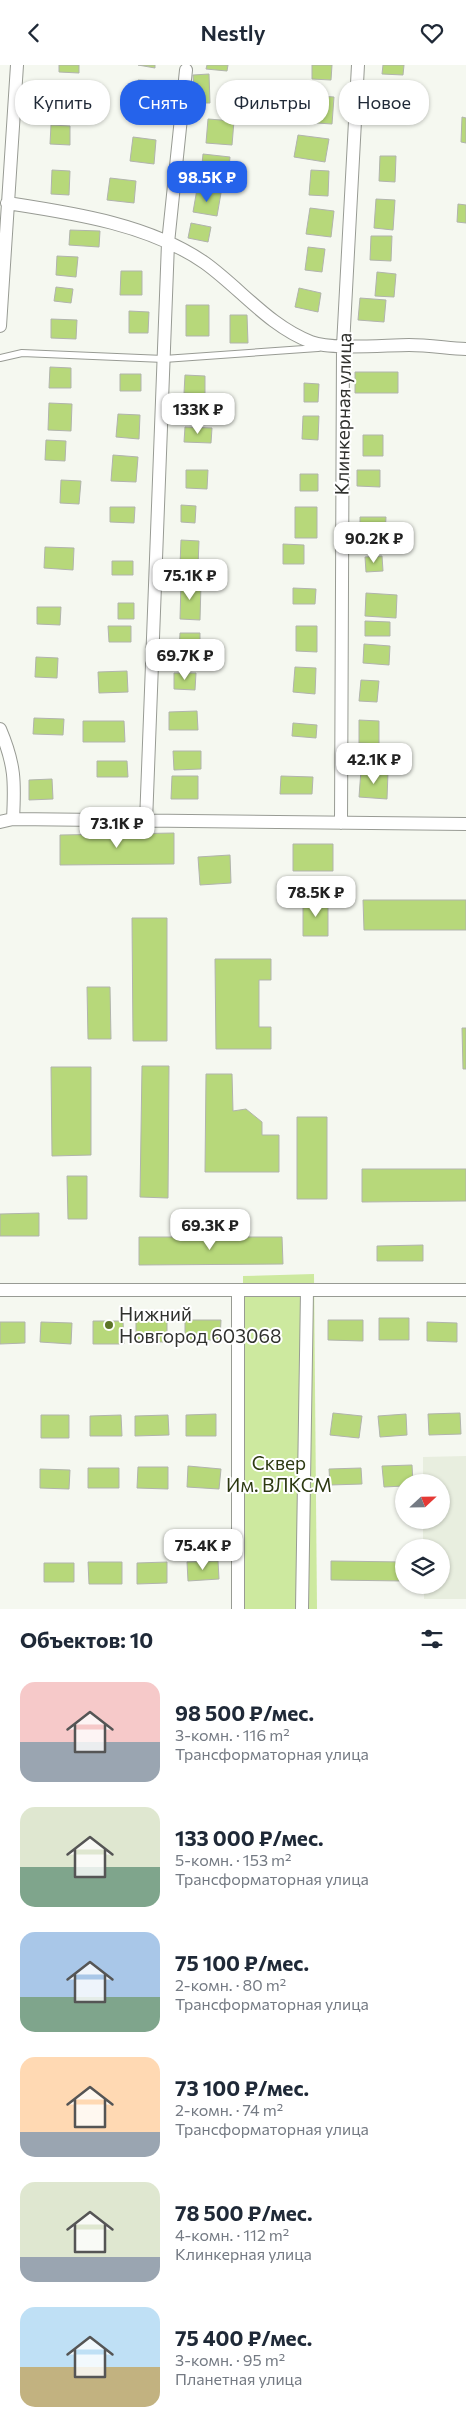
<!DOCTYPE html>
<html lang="ru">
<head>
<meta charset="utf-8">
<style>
	:root { --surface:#fff; --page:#f6f6f7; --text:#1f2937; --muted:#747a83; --accent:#2563eb }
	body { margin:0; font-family:Commissioner,sans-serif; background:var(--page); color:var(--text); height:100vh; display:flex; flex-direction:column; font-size:19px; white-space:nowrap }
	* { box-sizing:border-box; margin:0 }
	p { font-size:16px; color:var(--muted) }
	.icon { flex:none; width:28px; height:28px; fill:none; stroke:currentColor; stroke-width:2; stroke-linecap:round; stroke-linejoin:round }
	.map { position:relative; height:1544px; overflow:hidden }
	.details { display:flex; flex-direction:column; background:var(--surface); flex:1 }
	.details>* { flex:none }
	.top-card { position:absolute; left:15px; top:15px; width:436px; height:45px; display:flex; gap:10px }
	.needle { width:32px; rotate:68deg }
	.fabs { position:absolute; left:395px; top:1409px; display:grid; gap:10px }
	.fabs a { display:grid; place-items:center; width:55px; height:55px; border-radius:50%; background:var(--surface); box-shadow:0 1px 4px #0004; font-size:25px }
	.price { position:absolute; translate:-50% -42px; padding:0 11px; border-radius:10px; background:#fff; color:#222; font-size:16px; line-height:32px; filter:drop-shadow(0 1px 2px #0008) }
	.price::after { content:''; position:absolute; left:50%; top:30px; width:15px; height:11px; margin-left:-8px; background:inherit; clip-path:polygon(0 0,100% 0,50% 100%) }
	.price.active { background:var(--accent); color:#fff }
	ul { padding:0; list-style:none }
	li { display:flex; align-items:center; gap:15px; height:125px; padding:0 20px }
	li span { display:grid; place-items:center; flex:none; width:140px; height:100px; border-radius:15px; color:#555 }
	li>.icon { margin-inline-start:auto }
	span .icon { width:60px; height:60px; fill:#fffc; stroke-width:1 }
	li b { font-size:21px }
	h2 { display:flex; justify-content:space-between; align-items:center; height:60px; padding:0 20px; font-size:21px }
	.pill { padding:0 18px; border-radius:20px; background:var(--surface); box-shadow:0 1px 4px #0004; font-size:18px; line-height:45px }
	.pill.active { background:var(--accent); color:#fff }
	header { display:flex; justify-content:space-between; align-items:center; height:65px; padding:0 20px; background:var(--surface); font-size:22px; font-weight:600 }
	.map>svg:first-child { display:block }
	.built { fill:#e8eedf }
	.green { fill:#cde99f }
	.building { fill:#b7d87a; stroke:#b1b4ad }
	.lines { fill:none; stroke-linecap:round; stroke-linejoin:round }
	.lane-casing { stroke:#989b94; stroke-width:8 }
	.street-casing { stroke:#989b94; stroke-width:14 }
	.lane { stroke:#fff; stroke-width:6 }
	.street { stroke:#fff; stroke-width:12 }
	.poi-dot { fill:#5c7527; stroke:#fff; stroke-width:2 }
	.labels { text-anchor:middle; stroke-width:4; stroke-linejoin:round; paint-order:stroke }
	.street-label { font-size:19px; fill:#30312e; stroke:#fff }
	.poi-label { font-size:19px; fill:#30312e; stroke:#fff; text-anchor:start }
	.park-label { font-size:19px; fill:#2c3911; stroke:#fff }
</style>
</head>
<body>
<header><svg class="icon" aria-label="back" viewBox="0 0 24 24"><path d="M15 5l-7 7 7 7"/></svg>Nestly<svg class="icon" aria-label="heart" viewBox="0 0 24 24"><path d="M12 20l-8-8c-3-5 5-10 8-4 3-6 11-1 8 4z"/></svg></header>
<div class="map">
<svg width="466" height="1544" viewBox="0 0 466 1544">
	<rect width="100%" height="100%" fill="#f5f8f0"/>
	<path class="built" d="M466,1391V1534H424V1520H441V1482H423V1455H441V1418L423,1417V1392Z"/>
	<path class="green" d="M314,1209L317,1544H243V1211Z"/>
	<path class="building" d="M59,0H79V8L59,7Z
		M138,0H155V3Z
		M207,0H228L227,6L206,4Z
		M312,0H332L331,15L312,14Z
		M383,0H404L403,10L382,9Z
		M209,9L210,38H195L193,10Z
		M138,15L157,16L155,52L135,51Z
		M52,22L75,23L74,43L51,42Z
		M384,24L404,26L401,53L381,51Z
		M319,31L334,32L332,59L317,58Z
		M462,52L466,53V78L461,77Z
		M208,54L234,56L232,80L206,78Z
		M51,60L70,61V80L50,79Z
		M298,70L329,74L325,97L294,92Z
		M133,72L156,75L154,99L130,96Z
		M203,89L230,92L228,113L201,110Z
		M380,91H396L395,117L379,116Z
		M52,105L70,106L69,130L51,129Z
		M311,105L329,106L328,131L309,130Z
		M110,113L136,116L134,138L107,135Z
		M197,124L221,128L217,151L193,147Z
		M376,134L395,135L393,165L374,163Z
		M458,139L466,140V158L457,157Z
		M310,143L334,146L331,172L306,169Z
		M191,158L211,162L208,177L188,173Z
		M70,165L100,166L99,182L69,180Z
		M371,171H392L391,196L370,195Z
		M308,182L325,184L322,207L305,205Z
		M57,191L78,192L76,212L56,210Z
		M121,206H142V230H120Z
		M377,207L396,209L394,232L375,231Z
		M56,222L73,224L71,238L54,236Z
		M299,223L321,228L318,247L295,242Z
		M360,233L386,235L384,257L358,255Z
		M186,240H209V271H186Z
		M129,246L149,247L148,268H129Z
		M230,250H247L248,278H230Z
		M51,254L77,255L76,274L51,273Z
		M50,302L71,303V323H49Z
		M355,307H398V328H355Z
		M120,309H141V326H120Z
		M185,310L205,311V329L184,328Z
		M304,318L319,319L318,337H304Z
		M49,338L72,339L71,366L48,365Z
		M118,349L140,350L139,374L116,372Z
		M303,351H319L318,375L302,374Z
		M185,362L212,363L211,378L184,377Z
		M363,370H383V391H363Z
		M46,375L66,376L65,396L45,395Z
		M113,390L138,392L136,417L111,416Z
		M186,405H208L207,424L186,423Z
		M357,405H380V422L357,421Z
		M300,409H318V426H300Z
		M61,415L81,416L79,439L60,438Z
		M181,440L196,441L195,458L181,457Z
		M110,442H135L134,458L110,457Z
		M295,442H317V473H295Z
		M360,452H386L385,471H360Z
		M181,475L199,476L198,501L180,500Z
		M283,479L304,480V499H283Z
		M45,482L74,483L73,505L44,503Z
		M382,491L383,506L366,507L365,492Z
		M112,496H133V510H112Z
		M181,518L201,519L200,555L180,554Z
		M293,523L316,524L315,539H293Z
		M366,528L397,530L396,553L365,551Z
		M118,538H134V554H118Z
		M37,542H61L60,560L37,559Z
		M365,556L390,557V571H365Z
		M108,561H131V577H109Z
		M296,561H317V587L296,586Z
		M180,568H200V588L179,587Z
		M364,579L390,581L389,600L363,598Z
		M36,592L58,593L57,613L35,612Z
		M295,602L316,603L315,629L293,627Z
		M127,606L128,627L99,628L98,607Z
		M174,608H196L195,625L174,624Z
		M361,615L379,616L377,637L359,636Z
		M197,646L198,665H169V647Z
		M34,653L64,654L63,670L33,669Z
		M359,655L379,656V679L359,678Z
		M83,656H124L125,677H83Z
		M293,658L317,660L316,673L292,671Z
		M173,686H201V704L174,705Z
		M97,696H127L128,712H97Z
		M361,705L388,707L387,734L359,732Z
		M172,711H198V734H171Z
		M281,711L313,712L312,729H280Z
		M52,714L53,734L29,735V715Z
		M174,768V799L60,800V770Z
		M293,779H333V806H293Z
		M230,790L231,818L200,820L198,792Z
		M363,835H466V865H364Z
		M303,836H328V871H303Z
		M132,853H167V976H133Z
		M215,894H271V915H259V962H271V984H216Z
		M87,922H110L111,974H88Z
		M462,963H466V1004H463Z
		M142,1001H169L168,1133L140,1132Z
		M51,1002H91V1090L52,1091Z
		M206,1009H232L233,1046L246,1044L262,1057V1070H279V1107H205Z
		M297,1052H327V1134H297Z
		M362,1104H466V1136L362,1137Z
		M67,1111H87V1154H68Z
		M39,1148V1171H0V1149Z
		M139,1172H282L283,1199L139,1200Z
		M423,1180V1196H377V1181Z
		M379,1253H409V1275H379Z
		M185,1255H221L220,1275H185Z
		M328,1255H363V1276L328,1275Z
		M93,1256H123L124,1279H93Z
		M136,1256H167V1277H136Z
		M0,1257H25V1278L0,1279Z
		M41,1257L72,1258L71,1279L40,1277Z
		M427,1257L457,1258V1277L427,1276Z
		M333,1348L362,1351L359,1373L330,1370Z
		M460,1348L461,1369L429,1370L428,1349Z
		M216,1349V1371H186V1350Z
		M406,1349L407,1370L380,1372L378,1351Z
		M41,1350H69V1373H41Z
		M121,1350L122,1371H90V1351Z
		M168,1350L169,1370L135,1371V1351Z
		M412,1400L413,1418H404V1421L384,1422L382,1401Z
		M188,1401L221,1404L219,1424L187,1422Z
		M138,1402H168V1424L137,1423Z
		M88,1403H119V1423H88Z
		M361,1403L362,1419L330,1420L329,1404Z
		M40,1404L70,1405L69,1424L40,1423Z
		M218,1496L219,1514L188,1516L187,1497Z
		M331,1496L404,1497V1516L331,1515Z
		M88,1497H122V1519H89Z
		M167,1497V1518L137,1519V1498Z
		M44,1498H74V1517H44Z"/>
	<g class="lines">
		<defs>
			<path id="lane" d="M0,293L22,288L164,294L318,283"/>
			<path id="street" d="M7,138C72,148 149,159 205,198C241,224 269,261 311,277C331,285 386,280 409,280C428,280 447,283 466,284
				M0,261L17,0
				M0,664C15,699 15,717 13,754
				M0,757L13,754L466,759
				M146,757L168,178L186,5
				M341,758L343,281L358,0
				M0,1225H466
				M238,1225V1544
				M302,1544L307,1226"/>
		</defs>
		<use href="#lane" class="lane-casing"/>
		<use href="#street" class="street-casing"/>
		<use href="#lane" class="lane"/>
		<use href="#street" class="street"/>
	</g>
	<circle class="poi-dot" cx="109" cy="1260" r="5"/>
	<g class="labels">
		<g class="street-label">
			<text transform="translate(343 349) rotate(-89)" y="7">Клинкерная улица</text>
		</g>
		<g class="poi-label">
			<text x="119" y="1256">Нижний<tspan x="119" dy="22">Новгород 603068</tspan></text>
		</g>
		<g class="park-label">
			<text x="279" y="1405">Сквер<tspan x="279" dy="22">Им. ВЛКСМ</tspan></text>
		</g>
	</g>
</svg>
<div class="fabs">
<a><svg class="needle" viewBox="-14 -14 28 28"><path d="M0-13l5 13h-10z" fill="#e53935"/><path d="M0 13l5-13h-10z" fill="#747a83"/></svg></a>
<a><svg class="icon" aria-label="layers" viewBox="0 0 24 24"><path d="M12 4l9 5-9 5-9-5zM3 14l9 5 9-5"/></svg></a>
</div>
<b class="price active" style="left:207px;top:138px">98.5K ₽</b>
<b class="price" style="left:198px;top:370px">133K ₽</b>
<b class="price" style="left:374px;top:499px">90.2K ₽</b>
<b class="price" style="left:190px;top:536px">75.1K ₽</b>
<b class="price" style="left:185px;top:616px">69.7K ₽</b>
<b class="price" style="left:374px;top:720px">42.1K ₽</b>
<b class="price" style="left:117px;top:784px">73.1K ₽</b>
<b class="price" style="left:316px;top:853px">78.5K ₽</b>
<b class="price" style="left:210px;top:1186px">69.3K ₽</b>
<b class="price" style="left:203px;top:1506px">75.4K ₽</b>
<div class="top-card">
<a class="pill">Купить</a>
<a class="pill active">Снять</a>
<a class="pill">Фильтры</a>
<a class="pill">Новое</a>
</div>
</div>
<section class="details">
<h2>Объектов: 10<svg class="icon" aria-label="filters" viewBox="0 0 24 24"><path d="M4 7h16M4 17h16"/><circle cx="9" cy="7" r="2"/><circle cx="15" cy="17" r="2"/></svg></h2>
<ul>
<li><span style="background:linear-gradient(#f6c9c9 60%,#9aa5b1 0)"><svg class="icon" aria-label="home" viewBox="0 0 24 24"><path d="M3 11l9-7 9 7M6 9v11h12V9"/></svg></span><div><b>98 500 ₽/мес.</b><p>3-комн. · 116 m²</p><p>Трансформаторная улица</p></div></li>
<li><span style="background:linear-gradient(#dfe7d0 60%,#7fa58c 0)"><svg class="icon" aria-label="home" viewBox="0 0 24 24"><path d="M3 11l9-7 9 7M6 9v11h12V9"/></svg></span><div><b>133 000 ₽/мес.</b><p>5-комн. · 153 m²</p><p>Трансформаторная улица</p></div></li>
<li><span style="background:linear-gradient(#a9c7e8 65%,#7fa58c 0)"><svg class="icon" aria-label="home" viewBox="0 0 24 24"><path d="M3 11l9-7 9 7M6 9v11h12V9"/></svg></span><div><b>75 100 ₽/мес.</b><p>2-комн. · 80 m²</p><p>Трансформаторная улица</p></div></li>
<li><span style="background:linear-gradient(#ffd9b3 75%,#9aa5b1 0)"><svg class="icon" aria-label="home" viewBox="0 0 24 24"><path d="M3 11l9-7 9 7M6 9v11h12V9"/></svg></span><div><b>73 100 ₽/мес.</b><p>2-комн. · 74 m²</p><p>Трансформаторная улица</p></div></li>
<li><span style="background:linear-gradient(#dfe7d0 75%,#9aa5b1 0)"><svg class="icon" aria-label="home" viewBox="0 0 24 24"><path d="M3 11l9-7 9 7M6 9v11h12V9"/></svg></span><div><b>78 500 ₽/мес.</b><p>4-комн. · 112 m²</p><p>Клинкерная улица</p></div></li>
<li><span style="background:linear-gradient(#bfe0f5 60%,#c2b280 0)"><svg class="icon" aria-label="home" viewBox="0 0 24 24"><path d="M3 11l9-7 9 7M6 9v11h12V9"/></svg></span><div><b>75 400 ₽/мес.</b><p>3-комн. · 95 m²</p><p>Планетная улица</p></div></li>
</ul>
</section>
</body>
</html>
